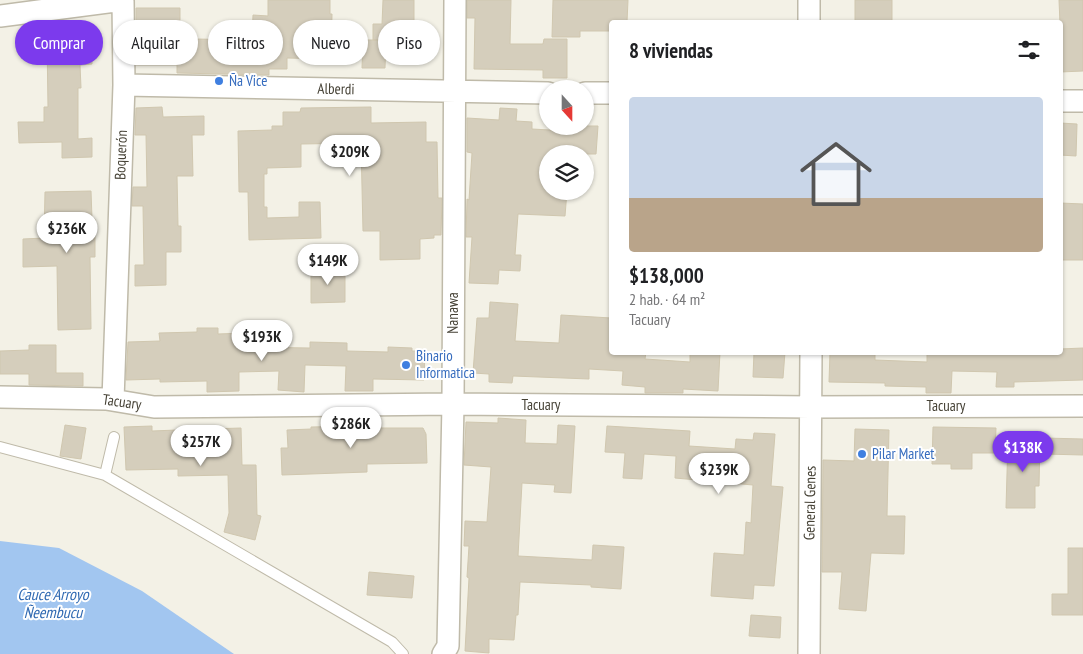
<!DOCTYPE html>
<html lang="es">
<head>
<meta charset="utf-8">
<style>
	:root { --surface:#fff; --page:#f6f6f6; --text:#202124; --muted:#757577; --accent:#7c3aed }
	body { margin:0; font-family:"PT Sans Narrow",sans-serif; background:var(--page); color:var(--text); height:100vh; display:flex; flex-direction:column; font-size:19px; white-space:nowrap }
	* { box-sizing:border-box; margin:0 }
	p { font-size:16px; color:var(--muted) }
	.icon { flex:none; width:28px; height:28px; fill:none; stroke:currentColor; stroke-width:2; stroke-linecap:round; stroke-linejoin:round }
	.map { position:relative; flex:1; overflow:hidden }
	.details { position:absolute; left:609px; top:20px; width:454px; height:335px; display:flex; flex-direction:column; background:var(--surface); border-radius:5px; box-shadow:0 1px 4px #0004 }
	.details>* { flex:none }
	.banner { position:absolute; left:15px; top:20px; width:475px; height:45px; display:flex; gap:10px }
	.needle { width:32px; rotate:159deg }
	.fabs { position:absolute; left:539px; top:80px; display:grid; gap:10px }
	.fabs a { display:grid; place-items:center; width:55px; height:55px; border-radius:50%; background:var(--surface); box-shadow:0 1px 4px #0004; font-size:25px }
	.price { position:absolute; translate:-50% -42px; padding:0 11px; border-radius:18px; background:#fff; color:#222; font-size:16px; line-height:32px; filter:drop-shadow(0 1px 2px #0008) }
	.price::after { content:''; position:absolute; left:50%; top:30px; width:15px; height:11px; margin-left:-8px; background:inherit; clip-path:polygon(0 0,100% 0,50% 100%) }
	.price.selected { background:var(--accent); color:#fff }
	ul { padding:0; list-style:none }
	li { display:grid; align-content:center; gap:10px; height:265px; padding:0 20px }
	li span { display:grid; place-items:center; height:155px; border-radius:5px; color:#555 }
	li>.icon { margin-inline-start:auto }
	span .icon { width:90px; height:90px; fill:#fffc; stroke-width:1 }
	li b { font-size:21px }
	h2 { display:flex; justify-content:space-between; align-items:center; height:60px; padding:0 20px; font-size:21px }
	.chip { padding:0 18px; border-radius:22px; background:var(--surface); box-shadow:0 1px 4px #0004; font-size:18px; line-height:45px }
	.chip.selected { background:var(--accent); color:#fff }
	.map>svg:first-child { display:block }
	.water { fill:#a2c6f0 }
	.building { fill:#d5cebc; stroke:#d0c7af }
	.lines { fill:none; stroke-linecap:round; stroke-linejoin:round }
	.service-casing { stroke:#bfbaa9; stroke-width:12 }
	.minor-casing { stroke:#bfbaa9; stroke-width:24 }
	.service { stroke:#fff; stroke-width:10 }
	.minor { stroke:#fff; stroke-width:21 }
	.shop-dot { fill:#3f7fe0; stroke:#fff; stroke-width:2 }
	.labels { text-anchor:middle; stroke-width:4; stroke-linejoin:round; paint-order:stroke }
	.shop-label { font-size:15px; fill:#366cbe; stroke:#fff; text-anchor:start }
	.street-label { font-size:15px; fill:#464236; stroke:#fff }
	.water-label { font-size:16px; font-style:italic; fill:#2f69b2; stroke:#fff }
</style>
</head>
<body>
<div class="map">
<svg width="1083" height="654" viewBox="0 0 1083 654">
	<rect width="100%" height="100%" fill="#f3f1e6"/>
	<path class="water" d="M0,541L59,548L142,591L234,654H0Z"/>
	<path class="building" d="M268,0H330V14H332L331,59L287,58V69H269V75L177,73V65H136V8H180V32H194V39L252,40L253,15L268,16Z
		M383,0H414V24L424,25L423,41L373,40V24H382Z
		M467,0H511L510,44H543L544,39H567V78H543V70L474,69L475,18H467Z
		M553,0H628L627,22H611V31H580V37H552Z
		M855,0H892V22L855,21Z
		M1059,0H1083V71L1060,72L1061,47Z
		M92,35V64L80,65L81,88H78V139L92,138V157L62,158V142L19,143L18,122H44V107H48L47,39H51V36Z
		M363,40H386L385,68H362Z
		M162,107L163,117L204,116V135H192L193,176H177L178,226H181V252H166V285L135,286V265H144L143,206H132L133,187H147L146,135H135L136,108Z
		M371,107V123L426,122V142H437L438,198H442L441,235H434V238L420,239V259L380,260V231H363L361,143L301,144V167L267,168V174H264V207H267V218L299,217V202H320L321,238L249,240L248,192H239L238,131L272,130V126H283V112H300L301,108Z
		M500,108L517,109L516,121L532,122V129L567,131V126H598L596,154H548V191H567L565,216L518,214L515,255H521L520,271L499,270L498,284L469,283L472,237H466L467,199L469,200L472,153L467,152V118L499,120Z
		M1060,123L1077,124L1076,156L1060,155Z
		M91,191L92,219H95V257H90L91,329L58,330L57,266L23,267V239L44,238L45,192Z
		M1060,203L1083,204V260H1060Z
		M345,269V302L311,303V270Z
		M490,302L518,304L515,341L559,343L561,315L611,318V352H646L645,359L690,362V352H720L718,391L683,389V393H645V387L622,385L623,371L589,369V379L513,376L512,383L489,382V374L473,373L477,318H489Z
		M197,328H218V334L245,333V347L310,348V342L347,343V351L388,352V347L412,348V351H425L424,380L373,379V391H345L346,366L305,365L304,392L278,390L279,371L239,372V391L207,392V381L160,382V379L126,380L128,342L160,341L159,333L197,332Z
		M29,345H56V373H83V386L29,385V374H0V351L29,350Z
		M1083,348V380L1014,382V387H996L997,372L952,371L951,393H926V387L885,386V383L829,382L830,352H875V360L927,362V352H1060V349Z
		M754,352H785L783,378L753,377Z
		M498,418L526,420L525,443L557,444L558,425L575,426L571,493L554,492L555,485L522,483L518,556L592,560L593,545L624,547L621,589L591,587V585L520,582L518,615H516L514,640L489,639V653L465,651L469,578L467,577L469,546H464L465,521L487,522L491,467L464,465L466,422L498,423Z
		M65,425L86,428L81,459L60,456Z
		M152,426V431L177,430V444L209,443V429L241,428L242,465H256L257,515L261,516L255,540L224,532L229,513L228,475L178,476V469L126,470L124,427Z
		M366,426V428H423L426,434L427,463L367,464V472L282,475L281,448H288L287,430L311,429V427Z
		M607,426L690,431L689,446L735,449L736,439L753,440L754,433L775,434L771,486L783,487L774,586L754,585L753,599L711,596L714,553L744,555L746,522L751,523L753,485L675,478L676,456L644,454L642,479L623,478L625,453L605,452Z
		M933,427L996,428L995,453H972V469H951V464H932Z
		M855,429L889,430L887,516H905L904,554L871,553L866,611L839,609L842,572H822L823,460L854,461Z
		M1044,438L1083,439V455L1044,454Z
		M1008,439H1040L1039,486H1035V508H1006Z
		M1068,548H1083V615H1052V594H1068Z
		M369,572L414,576L412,598L367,595Z
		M751,615L781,617L780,638L749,636Z"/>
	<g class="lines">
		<defs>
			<path id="service" d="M0,447L105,475L392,642L403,654
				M105,475L114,437"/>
			<path id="minor" d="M809,0V22
				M0,16L123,0
				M124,85L548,93
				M585,93H611
				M1060,101H1083
				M0,397L106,399L154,407L453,404L811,407L1083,406
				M113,400L124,85L123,0
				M443,654L448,646L453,404L455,0
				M809,654L811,352"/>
		</defs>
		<use href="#service" class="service-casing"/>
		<use href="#minor" class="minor-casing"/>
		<use href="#service" class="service"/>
		<use href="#minor" class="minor"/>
	</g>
	<g class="shop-dot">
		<circle cx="219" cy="81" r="5"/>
		<circle cx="406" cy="365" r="5"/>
		<circle cx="862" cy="454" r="5"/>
	</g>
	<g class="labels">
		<g class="shop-label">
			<text x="229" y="86">Ña Vice</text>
			<text x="416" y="361">Binario<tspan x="416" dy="17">Informatica</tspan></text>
			<text x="872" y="459">Pilar Market</text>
		</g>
		<g class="street-label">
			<text transform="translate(336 89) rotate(1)" y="5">Alberdi</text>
			<text transform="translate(121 155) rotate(-88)" y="5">Boquerón</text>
			<text transform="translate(453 313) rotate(-90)" y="5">Nanawa</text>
			<text transform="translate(122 402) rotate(8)" y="5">Tacuary</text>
			<text x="541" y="410">Tacuary</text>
			<text x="946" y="411">Tacuary</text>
			<text transform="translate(810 503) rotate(-89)" y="5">General Genes</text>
		</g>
		<g class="water-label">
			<text x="53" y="600">Cauce Arroyo<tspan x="53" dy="18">Ñeembucu</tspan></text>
		</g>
	</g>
</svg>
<div class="fabs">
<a><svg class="needle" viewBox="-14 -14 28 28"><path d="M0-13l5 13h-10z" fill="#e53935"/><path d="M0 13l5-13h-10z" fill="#757577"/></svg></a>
<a><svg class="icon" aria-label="layers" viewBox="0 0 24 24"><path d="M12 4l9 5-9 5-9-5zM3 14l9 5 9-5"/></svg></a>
</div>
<b class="price" style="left:350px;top:177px">$209K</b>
<b class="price" style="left:67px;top:254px">$236K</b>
<b class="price" style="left:328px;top:286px">$149K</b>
<b class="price" style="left:262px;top:362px">$193K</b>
<b class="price" style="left:351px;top:449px">$286K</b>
<b class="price" style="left:201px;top:467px">$257K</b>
<b class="price selected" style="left:1023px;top:473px">$138K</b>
<b class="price" style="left:719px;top:495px">$239K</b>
<div class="banner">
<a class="chip selected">Comprar</a>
<a class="chip">Alquilar</a>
<a class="chip">Filtros</a>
<a class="chip">Nuevo</a>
<a class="chip">Piso</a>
</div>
<section class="details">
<h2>8 viviendas<svg class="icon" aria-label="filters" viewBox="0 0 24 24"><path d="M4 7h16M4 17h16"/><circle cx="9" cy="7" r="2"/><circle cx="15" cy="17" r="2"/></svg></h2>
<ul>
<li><span style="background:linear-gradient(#c9d6e8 65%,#b9a48a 0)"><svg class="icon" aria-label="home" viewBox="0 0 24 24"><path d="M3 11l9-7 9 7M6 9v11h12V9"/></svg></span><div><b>$138,000</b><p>2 hab. · 64 m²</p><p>Tacuary</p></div></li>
</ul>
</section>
</div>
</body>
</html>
